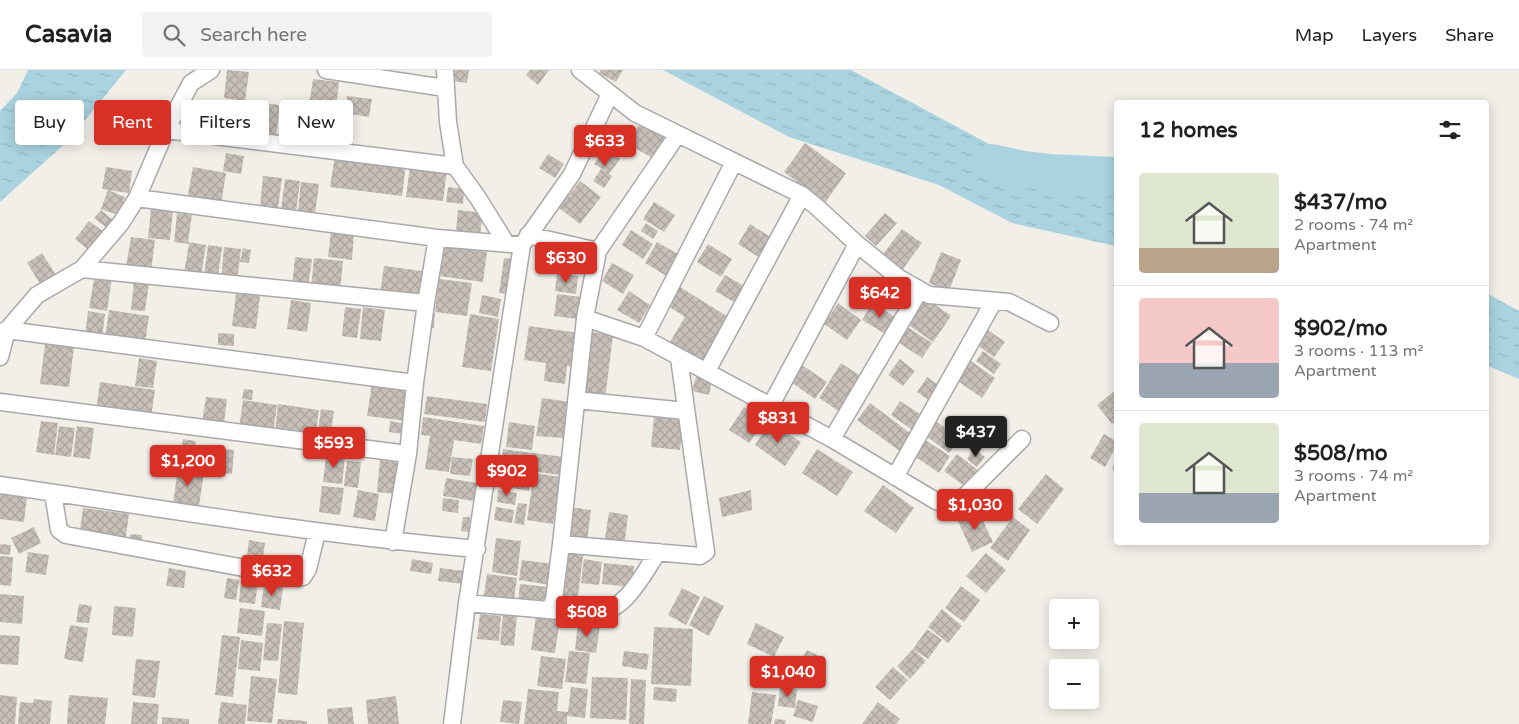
<!DOCTYPE html>
<html lang="en">
<head>
<meta charset="utf-8">
<style>
	:root { --surface:#fff; --page:#f2f2f2; --text:#202124; --muted:#757577; --line:#e0e0e0; --accent:#d93025 }
	body { margin:0; font-family:"Varela Round",sans-serif; background:var(--page); color:var(--text); height:100vh; display:flex; flex-direction:column; font-size:19px; white-space:nowrap }
	* { box-sizing:border-box; margin:0 }
	p { font-size:16px; color:var(--muted) }
	.icon { flex:none; width:28px; height:28px; fill:none; stroke:currentColor; stroke-width:2; stroke-linecap:round; stroke-linejoin:round }
	.map { position:relative; flex:1; overflow:hidden }
	.drawer { position:absolute; left:1114px; top:30px; width:375px; height:445px; display:flex; flex-direction:column; background:var(--surface); border-radius:5px; box-shadow:0 2px 12px #0003 }
	.drawer>* { flex:none }
	.top-card { position:absolute; left:15px; top:30px; width:475px; height:45px; display:flex; gap:10px }
	.buttons { position:absolute; left:1049px; top:529px; display:grid; gap:10px }
	.buttons a { display:grid; place-items:center; width:50px; height:50px; border-radius:5px; background:var(--surface); box-shadow:0 2px 12px #0003; font-size:25px }
	.price { position:absolute; translate:-50% -42px; padding:0 11px; border-radius:5px; background:var(--accent); color:#fff; font-size:16px; line-height:32px; filter:drop-shadow(0 1px 2px #0008) }
	.price::after { content:''; position:absolute; left:50%; top:30px; width:15px; height:11px; margin-left:-8px; background:inherit; clip-path:polygon(0 0,100% 0,50% 100%) }
	.price.active { background:#222; color:#fff }
	ul { padding:0; list-style:none }
	li { display:flex; align-items:center; gap:15px; height:125px; padding:0 25px }
	li+li { border-top:1px solid var(--line) }
	li span { display:grid; place-items:center; flex:none; width:140px; height:100px; border-radius:5px; color:#555 }
	li>.icon { margin-inline-start:auto }
	span .icon { width:60px; height:60px; fill:#fffc; stroke-width:1 }
	li b { font-size:21px }
	h2 { display:flex; justify-content:space-between; align-items:center; height:60px; padding:0 25px; font-size:21px }
	.chip { padding:0 18px; border-radius:5px; background:var(--surface); box-shadow:0 2px 12px #0003; font-size:18px; line-height:45px }
	.chip.active { background:var(--accent); color:#fff }
	header { display:flex; align-items:center; gap:30px; box-sizing:border-box; height:70px; padding:0 25px; background:var(--surface); border-bottom:1px solid var(--line) }
	header strong { font-size:24px }
	nav { display:flex; gap:28px; margin-inline-start:auto; font-size:18px }
	.search { width:350px; height:45px; background:var(--page); display:flex; align-items:center; gap:12px; box-sizing:border-box; padding:0 18px; border-radius:5px; color:var(--muted); font-size:19px }
	.map>svg:first-child { display:block }
	.water { fill:url(#water-ripples) }
	.lines { fill:none; stroke-linecap:round; stroke-linejoin:round }
	.river { stroke:#aad3df; stroke-width:36 }
	.building { fill:url(#building-cross-hatch) }
	.minor-casing { stroke:#a9a9a9; stroke-width:19 }
	.minor { stroke:#fff; stroke-width:16 }
</style>
</head>
<body>
<header>
<strong>Casavia</strong>
<div class="search"><svg class="icon" aria-label="search" viewBox="0 0 24 24"><circle cx="10" cy="10" r="6"/><path d="M15 15l6 6"/></svg>Search here</div>
<nav><a>Map</a><a>Layers</a><a>Share</a></nav>
</header>
<div class="map">
<svg width="1519" height="654" viewBox="0 0 1519 654">
	<defs>
		<pattern id="water-ripples" width="26" height="14" patternUnits="userSpaceOnUse" patternTransform="scale(1.25)"><rect width="26" height="14" fill="#aad3df"/><path d="M2 4q2-2 4 0t4 0M15 11q2-2 4 0t4 0" fill="none" stroke="#92b5bf"/></pattern>
		<pattern id="building-cross-hatch" width="8" height="8" patternUnits="userSpaceOnUse" patternTransform="scale(1.25)"><rect width="8" height="8" fill="#c7bfb8"/><path d="M0 0l8 8M0 8l8-8" fill="none" stroke="#aba49e"/></pattern>
	</defs>
	<rect width="100%" height="100%" fill="#f2efe9"/>
	<path class="water" d="M28,0H126L69,70L0,132V41L17,23Z
		M663,0H851L1047,105L1116,114V176L1012,153L939,115L789,67Z
		M1486,223L1519,241V309L1486,295Z"/>
	<g class="lines">
		<path class="river" d="M992,92L1023,99L1049,102L1116,105"/>
	</g>
	<path class="building" d="M227,0L249,2L245,31L224,28Z
		M448,0H469L467,13L446,10Z
		M530,0H549L538,15L526,5Z
		M601,0H623L616,12L599,3Z
		M313,9L339,12L336,39L309,35Z
		M347,26L372,29L369,47L345,43Z
		M254,32L280,35L276,67L250,63Z
		M641,51L669,68L656,90L628,74Z
		M805,73L846,103L825,133L784,102Z
		M604,78L620,89L609,104L612,106L604,118L593,111L601,99L607,102L594,94Z
		M226,83L244,86L241,104L223,101Z
		M548,84L564,94L555,108L539,98Z
		M335,85L406,94L402,126L330,117Z
		M410,96L447,100L443,131L406,127Z
		M106,97L132,101L129,123L102,119Z
		M193,97L226,103L221,135L187,130Z
		M263,106L282,108L278,139L260,137Z
		M285,109L300,111L296,142L281,140Z
		M580,111L601,127L580,154L559,138Z
		M301,112L319,114L315,144L298,142Z
		M448,117L464,119L463,134L446,132Z
		M108,120L125,127L118,145L101,139Z
		M654,132L675,145L664,162L643,149Z
		M151,139L173,141L170,170L148,168Z
		M101,140L113,150L107,158L94,148Z
		M458,140L483,143L480,165L456,161Z
		M177,143L192,145L188,172L206,175L201,206L184,203L189,174L174,172Z
		M885,143L897,153L876,176L865,166Z
		M89,151L104,162L90,181L75,169Z
		M646,153L658,161L653,169L641,161Z
		M750,154L777,171L765,191L738,174Z
		M902,159L922,173L900,203L880,188Z
		M631,160L653,174L643,189L622,175Z
		M331,161L354,163L352,190L328,187Z
		M131,167L155,170L151,201L126,197Z
		M657,172L683,187L670,208L645,193Z
		M708,174L732,189L721,207L697,192Z
		M208,175L222,177L218,207L204,205Z
		M444,176L487,182L483,212L439,206Z
		M224,177L241,179L237,212L221,211Z
		M243,178L251,180L249,193L240,192Z
		M941,182L961,190L949,221L929,213Z
		M42,183L56,205L41,215L27,193Z
		M295,187L312,189L308,218L292,216Z
		M314,188L343,191L340,222L311,218Z
		M504,188L514,189L509,224L499,223Z
		M612,193L634,205L623,224L602,211Z
		M384,196L422,201L419,229L380,224Z
		M557,203L578,206L576,224L555,221Z
		M95,204L112,207L107,241L89,238Z
		M725,205L751,220L741,236L715,221Z
		M439,209L472,213L467,246L435,242Z
		M134,211L149,213L145,241L131,240Z
		M680,217L733,250L704,294L670,272L685,247L668,236Z
		M629,221L650,235L639,253L617,240Z
		M236,223L260,226L256,259L232,256Z
		M557,224L581,227L578,249L554,246Z
		M482,225L501,229L498,247L479,243Z
		M924,227L951,246L933,272L906,253Z
		M291,230L311,233L307,262L287,259Z
		M838,233L861,250L847,270L824,254Z
		M872,233L897,248L887,265L862,250Z
		M345,237L361,239L357,268L342,266Z
		M363,237L385,240L381,271L360,269Z
		M109,240L149,246L145,273L105,268Z
		M88,241L105,244L102,268L85,266Z
		M428,242L435,243L434,258L426,257Z
		M470,244L499,249L491,301L462,297Z
		M529,256L579,263L575,297L567,296L565,314L544,311L546,293L524,290Z
		M906,256L932,273L922,288L896,271Z
		M988,260L1005,272L994,287L977,275Z
		M592,262L613,265L605,329L585,327Z
		M218,263L234,264V276L218,275Z
		M45,274L74,277L69,317L40,314Z
		M983,281L1001,294L994,304L976,291Z
		M139,288L157,291L153,318L135,316Z
		M900,289L915,301L903,316L888,305Z
		M968,289L995,308L982,328L955,309Z
		M841,293L865,309L843,344L819,328Z
		M802,295L827,312L815,329L791,312Z
		M696,307L712,311L709,325L692,321Z
		M927,307L944,319L934,334L917,322Z
		M100,312L155,320L151,348L96,341Z
		M372,313L411,319L406,351L367,346Z
		M244,319L253,320L252,330L242,329Z
		M1113,322L1116,327V350L1112,354L1097,335Z
		M427,326L487,334L485,352L424,344Z
		M206,327L227,329L224,355L202,353Z
		M542,328L570,332L567,356H564V368L536,366Z
		M243,330L277,335L273,364L239,359Z
		M900,331L926,348L917,363L891,345Z
		M870,333L914,366L901,382L857,350Z
		M278,334L319,340L315,369L275,364Z
		M744,337L764,351L749,373L729,360Z
		M321,339L334,341L331,362L318,360Z
		M423,347L484,356L481,374L454,370L449,402L425,399L430,366L421,365Z
		M654,347L683,350L680,380L651,377Z
		M41,351L58,353L54,385L36,382Z
		M390,351L406,354L404,364L389,362Z
		M509,352L535,356L532,380L506,377Z
		M770,352L801,372L785,396L755,375Z
		M937,352L959,368L949,383L926,366Z
		M971,355L983,363L975,376L963,368Z
		M59,356L75,358L71,387L55,385Z
		M77,356L94,358L90,389L73,387Z
		M1104,364L1116,371V377L1105,397L1090,388Z
		M183,369L196,371L194,383L181,380Z
		M924,369L950,386L939,403L913,385Z
		M211,378L234,380L232,404L209,401Z
		M503,379L564,387L561,405L501,397Z
		M817,379L853,402L837,426L802,403Z
		M974,379L985,387L977,397L967,389Z
		M957,384L979,401L967,418L944,401Z
		M181,385L201,388L199,397L179,394Z
		M326,385L345,387L342,414L323,412Z
		M452,387L473,389L470,406L450,404Z
		M1116,387V401L1112,400Z
		M380,390L401,393L397,424L377,422Z
		M347,391L361,392L358,418L344,416Z
		M178,399L204,402L199,436L173,433Z
		M498,399L532,404L529,421L496,415Z
		M534,403L561,407L553,454L527,450Z
		M1046,404L1064,419L1037,454L1018,439Z
		M446,408L477,413L474,431L443,426Z
		M883,415L914,438L896,463L864,441Z
		M322,416L344,418L340,445L319,442Z
		M358,420L379,424L375,451L353,447Z
		M498,420L517,423L515,435L497,432Z
		M751,420L752,440L722,447L719,428Z
		M0,424L27,427L24,452L0,449Z
		M443,428L459,430L458,443L442,441Z
		M518,433L527,434L524,455L514,453Z
		M496,437L514,440L512,453L494,450Z
		M570,437L591,440L587,472L566,469Z
		M83,438L129,444L125,473L79,468Z
		M978,440L993,472L972,482L957,449Z
		M609,442L628,445L624,478L604,475Z
		M463,447H470L469,462L461,461Z
		M1013,447L1030,460L1008,491L990,478Z
		M34,457L41,473L19,484L11,468Z
		M130,464L142,465L141,477L129,475Z
		M496,468L521,471L517,506L492,502Z
		M249,470L265,473L262,495L246,493Z
		M0,474L11,475L10,485L0,484Z
		M564,476L584,479L576,541L556,539Z
		M28,482L49,485L46,505L25,502Z
		M986,483L1006,500L986,523L966,506Z
		M0,486L13,487L11,516L0,515Z
		M412,489L433,493L431,504L410,501Z
		M584,489L602,492L599,515L581,513Z
		M522,490L553,494L550,515L519,510Z
		M604,493L634,496L632,517L602,514Z
		M169,498L186,501L184,518L166,516Z
		M440,498L465,501L464,514L438,511Z
		M487,504L517,508L514,529L484,525Z
		M227,508L239,510L236,530L224,528Z
		M241,510L258,512L255,534L239,532Z
		M520,514L549,517L547,534L518,531Z
		M264,515L283,517L280,540L261,537Z
		M961,516L980,530L964,552L945,538Z
		M682,518L700,527L686,555L668,545Z
		M0,524L24,526L22,554L0,552Z
		M704,526L724,536L709,566L689,555Z
		M79,534L92,536L89,553L76,552Z
		M114,536L136,538L133,567L112,565Z
		M240,538L265,541L262,566L237,563Z
		M942,539L962,556L948,573L928,557Z
		M480,544L501,546L499,571L477,569Z
		M503,544L517,545L514,576L500,575Z
		M536,546L560,549L555,583L531,580Z
		M284,551L304,553L297,625L278,623Z
		M267,553L282,554L278,591L263,590Z
		M578,553L600,555L596,583L575,580Z
		M756,553L784,567L774,587L747,574Z
		M70,555L88,558L83,592L64,589Z
		M654,557L693,559L691,616L651,614Z
		M927,559L942,570L928,589L913,579L926,591L910,609L897,596L913,579Z
		M0,565L20,566L18,595L0,594Z
		M222,565L240,567L233,627L215,625Z
		M241,570L263,573L260,601L238,599Z
		M807,580L825,589L814,610L796,600Z
		M569,581L590,583L586,614L565,612Z
		M624,581L649,584L647,600L622,596Z
		M541,586L566,589L562,619L537,616Z
		M136,589L160,591L155,628L132,625Z
		M768,591L790,594L787,616L765,613Z
		M893,597L908,610L890,630L875,617Z
		M251,606L277,609L272,653L247,651Z
		M592,607L628,608L626,650L590,648Z
		M631,609L646,610L644,654H629Z
		M571,617L588,619L585,648L567,646V654H524L528,619L559,622L557,641L568,642Z
		M654,617L677,619L676,632L653,630Z
		M780,617L797,619L795,638L778,636Z
		M752,622L776,625L771,654H748Z
		M0,625L17,627L15,654H0Z
		M69,625L108,628L105,654H67Z
		M396,626L399,654H368L366,630Z
		M34,629L52,631L50,654H18L20,632L33,633Z
		M503,630L522,632L519,654L500,652Z
		M798,630L818,636L813,652L793,646Z
		M133,632L159,634L157,654H131Z
		M221,632L247,635L245,654H218Z
		M878,632L900,649L896,654H862Z
		M352,637L354,654H328L327,639Z
		M162,647L189,649V654H162Z
		M278,649L307,651V654H277Z
		M775,649L786,650L785,654H774Z"/>
	<g class="lines">
		<defs>
			<path id="minor" d="M326,0L445,18
				M445,0L448,52L455,96L478,128L506,173
				M580,0L635,43L802,125L818,138L857,174L899,208L929,225L1009,232L1050,253
				M166,60L455,96
				M678,64L598,181L585,248L561,474L700,486L706,482L679,288
				M137,128L437,168L522,175
				M528,165L598,181
				M82,199L426,233
				M585,248L644,268L832,369L936,431L951,436L963,428L1022,369
				M0,262L7,260L415,313
				M644,268L734,92
				M0,287L7,260L37,225L82,199L121,153L137,128L166,60L191,13L211,0
				M707,301L802,125
				M576,330L686,341
				M0,332L408,384
				M771,335L857,174
				M832,369L920,220
				M895,407L994,231
				M0,415C159,438 317,465 477,479
				M53,423L59,460L66,465L298,508L303,507L308,499L317,462
				M393,472L408,384L415,313L426,233L437,168
				M467,533L549,540L554,530L561,474
				M549,540C564,541 580,545 596,543C626,541 643,504 658,482
				M452,654L467,533L522,175L572,104L610,24"/>
		</defs>
		<use href="#minor" class="minor-casing"/>
		<use href="#minor" class="minor"/>
	</g>
</svg>
<div class="buttons">
<a>+</a>
<a>−</a>
</div>
<b class="price" style="left:605px;top:97px">$633</b>
<b class="price" style="left:566px;top:214px">$630</b>
<b class="price" style="left:880px;top:249px">$642</b>
<b class="price" style="left:778px;top:374px">$831</b>
<b class="price active" style="left:976px;top:388px">$437</b>
<b class="price" style="left:334px;top:399px">$593</b>
<b class="price" style="left:188px;top:417px">$1,200</b>
<b class="price" style="left:507px;top:427px">$902</b>
<b class="price" style="left:975px;top:461px">$1,030</b>
<b class="price" style="left:272px;top:527px">$632</b>
<b class="price" style="left:587px;top:568px">$508</b>
<b class="price" style="left:788px;top:628px">$1,040</b>
<div class="top-card">
<a class="chip">Buy</a>
<a class="chip active">Rent</a>
<a class="chip">Filters</a>
<a class="chip">New</a>
</div>
<section class="drawer">
<h2>12 homes<svg class="icon" aria-label="filters" viewBox="0 0 24 24"><path d="M4 7h16M4 17h16"/><circle cx="9" cy="7" r="2"/><circle cx="15" cy="17" r="2"/></svg></h2>
<ul>
<li><span style="background:linear-gradient(#dfe7d0 75%,#b9a48a 0)"><svg class="icon" aria-label="home" viewBox="0 0 24 24"><path d="M3 11l9-7 9 7M6 9v11h12V9"/></svg></span><div><b>$437/mo</b><p>2 rooms · 74 m²</p><p>Apartment</p></div></li>
<li><span style="background:linear-gradient(#f6c9c9 65%,#9aa5b1 0)"><svg class="icon" aria-label="home" viewBox="0 0 24 24"><path d="M3 11l9-7 9 7M6 9v11h12V9"/></svg></span><div><b>$902/mo</b><p>3 rooms · 113 m²</p><p>Apartment</p></div></li>
<li><span style="background:linear-gradient(#dfe7d0 70%,#9aa5b1 0)"><svg class="icon" aria-label="home" viewBox="0 0 24 24"><path d="M3 11l9-7 9 7M6 9v11h12V9"/></svg></span><div><b>$508/mo</b><p>3 rooms · 74 m²</p><p>Apartment</p></div></li>
</ul>
</section>
</div>
</body>
</html>
